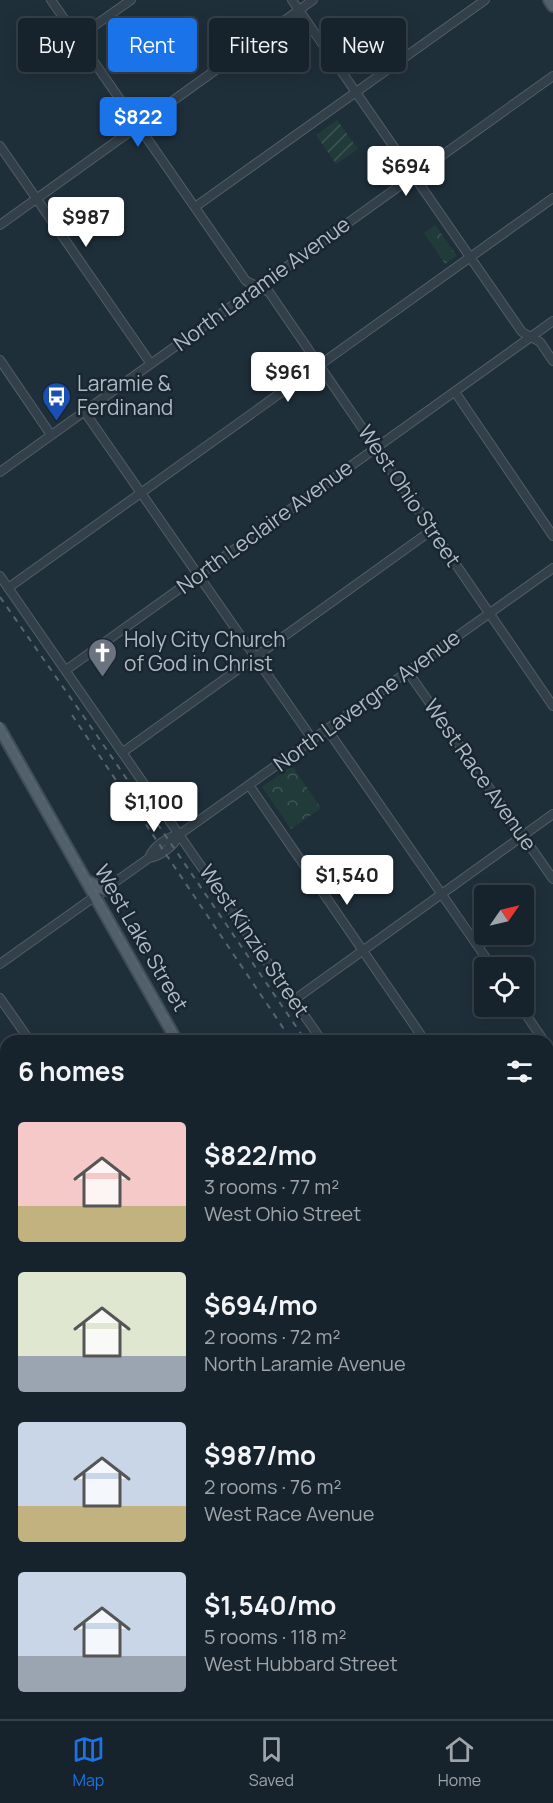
<!DOCTYPE html>
<html lang="en">
<head>
<meta charset="utf-8">
<style>
	:root { --surface:#17232c; --page:#242f38; --text:#f1f3f6; --muted:#9ea4a9; --line:#364048; --accent:#1a73e8 }
	body { margin:0; font-family:Manrope,sans-serif; background:var(--page); color:var(--text); height:100vh; display:flex; flex-direction:column; font-size:22px; white-space:nowrap }
	* { box-sizing:border-box; margin:0 }
	p { font-size:20px; color:var(--muted) }
	.icon { flex:none; width:33px; height:33px; fill:none; stroke:currentColor; stroke-width:2; stroke-linecap:round; stroke-linejoin:round }
	.map { position:relative; flex:1; overflow:hidden }
	.details { position:absolute; left:0px; top:1035px; width:554px; height:684px; display:flex; flex-direction:column; background:var(--surface); border-radius:18px 18px 0 0; box-shadow:0 3px 15px #0003,0 0 0 2px var(--line) }
	.details>* { flex:none }
	.guide { position:absolute; left:18px; top:18px; width:518px; height:54px; display:flex; gap:12px }
	.needle { width:39px; rotate:56deg }
	.tools { position:absolute; left:474px; top:885px; display:grid; gap:12px }
	.tools a { display:grid; place-items:center; width:60px; height:60px; border-radius:6px; background:var(--surface); box-shadow:0 3px 15px #0003,0 0 0 2px var(--line); font-size:30px }
	.price { position:absolute; translate:-50% -51px; padding:0 14px; border-radius:6px; background:#fff; color:#222; font-size:20px; line-height:39px; filter:drop-shadow(0 2px 3px #0008) }
	.price::after { content:''; position:absolute; left:50%; top:36px; width:18px; height:14px; margin-left:-9px; background:inherit; clip-path:polygon(0 0,100% 0,50% 100%) }
	.price.active { background:var(--accent); color:#fff }
	ul { padding:0; list-style:none }
	li { display:flex; align-items:center; gap:18px; height:150px; padding:0 18px }
	li span { display:grid; place-items:center; flex:none; width:168px; height:120px; border-radius:6px; color:#555 }
	li>.icon { margin-inline-start:auto }
	span .icon { width:72px; height:72px; fill:#fffc; stroke-width:1 }
	li b { font-size:26px }
	h2 { display:flex; justify-content:space-between; align-items:center; height:72px; padding:0 18px; font-size:26px }
	.chip { padding:0 21px; border-radius:6px; background:var(--surface); box-shadow:0 3px 15px #0003,0 0 0 2px var(--line); font-size:21px; line-height:54px }
	.chip.active { background:var(--accent); color:#fff }
	.menu { display:flex; justify-content:space-around; align-items:center; height:84px; border-top:2px solid var(--line); background:var(--surface); font-size:16px; color:var(--muted) }
	.menu a { display:grid; justify-items:center; gap:3px }
	.menu .active { color:var(--accent) }
	.map>svg:first-child { display:block }
	.forest { fill:url(#forest-crowns) }
	.garden { fill:url(#garden-furrows) }
	.lines { fill:none; stroke-linecap:round; stroke-linejoin:round }
	.minor-casing { stroke:#515e68; stroke-width:10 }
	.major-casing { stroke:#404c57; stroke-width:14 }
	.minor { stroke:#33404a; stroke-width:8 }
	.major { stroke:#51606b; stroke-width:10 }
	.rail { stroke:#556572; stroke-width:2; stroke-dasharray:6 6; stroke-linecap:butt }
	.labels { text-anchor:middle; stroke-width:5; stroke-linejoin:round; paint-order:stroke }
	.street-label { font-size:21px; fill:#aebbc7; stroke:#19252f }
	.poi-label { font-size:21px; fill:#aebbc7; stroke:#19252f; text-anchor:start }
</style>
</head>
<body>
<div class="map">
<svg width="553" height="1719" viewBox="0 0 553 1719">
	<defs>
		<pattern id="forest-crowns" width="20" height="18" patternUnits="userSpaceOnUse" patternTransform="scale(1.5)"><rect width="20" height="18" fill="#213b3a"/><path d="M2 6a3 3 0 1 1 6 0M12 15a3 3 0 1 1 6 0" fill="none" stroke="#3f5555"/></pattern>
		<pattern id="garden-furrows" width="10" height="10" patternUnits="userSpaceOnUse" patternTransform="scale(1.5)"><rect width="10" height="10" fill="#213b3a"/><path d="M-1 1l2-2M0 10L10 0M9 11l2-2" fill="none" stroke="#3f5555"/></pattern>
	</defs>
	<rect width="100%" height="100%" fill="#1f2f3a"/>
	<path class="forest" d="M435,225L457,256L445,264L424,233Z
		M292,766L321,808L291,829L262,787Z"/>
	<path class="garden" d="M337,120L358,149L336,164L316,135Z"/>
	<g class="lines">
		<defs>
			<path id="minor" d="M51,0L246,281L269,292L553,706
				M292,0L522,332L540,342L553,361
				M77,38L131,0
				M0,146L151,364
				M195,207L485,0
				M0,225L313,0
				M0,360L51,435
				M455,392L553,536
				M84,411L313,740
				M0,472L553,76
				M0,576L322,1041
				M8,588L553,198
				M66,670L553,321
				M408,672L553,879
				M327,729L493,968
				M123,752L432,530
				M249,785L425,1041
				M149,858C153,846 168,837 180,834L553,568
				M0,964L149,858C162,856 174,845 180,834
				M0,998L30,1041
				M294,1000L553,814
				M520,1006L544,1041
				M548,1046L553,1054
				M0,1088L6,1084
				M0,1211L6,1207
				M0,1243L6,1252
				M0,1334L6,1329
				M0,1496L6,1505
				M548,1590L553,1586
				M0,1704L6,1700
				M151,1713L155,1719
				M328,1713L332,1719
				M436,1713L440,1719
				M366,1719L375,1713"/>
			<path id="major" d="M549,0L553,6
				M0,729L177,1041
				M86,880L104,890
				M548,1065L553,1061
				M0,1456L6,1452
				M548,1689L553,1699
				M548,1700L553,1710"/>
		</defs>
		<use href="#minor" class="minor-casing"/>
		<use href="#major" class="major-casing"/>
		<use href="#minor" class="minor"/>
		<use href="#major" class="major"/>
		<path class="rail" d="M0,597L98,737L306,1041
			M72,715L292,1041
			M0,722L181,1041
			M548,1391L553,1399
			M548,1411L553,1419
			M548,1563L553,1559
			M548,1693L553,1703
			M548,1708L553,1717
			M328,1719L337,1713"/>
	</g>
	<defs>
		<symbol id="bus-pin" viewBox="-11 -11 22 30"><path d="M0 17L-7.5 6A9.5 9.5 0 1 1 7.5 6Z" fill="#1a4fb4" stroke="#19252f"/><path d="M-5-6H5V4H4V6H2V4H-2V6H-4V4H-5ZM-3.5-4V0h7V-4ZM-3.5 1.2v1.5H-2V1.2ZM2 1.2v1.5H3.5V1.2Z" fill="#fff"/></symbol>
		<symbol id="church-pin" viewBox="-11 -11 22 30"><path d="M0 17L-7.5 6A9.5 9.5 0 1 1 7.5 6Z" fill="#6b7280" stroke="#19252f"/><path d="M-1.2-6h2.4v3.5h3.3v2.4h-3.3V6h-2.4V-.1h-3.3v-2.4h3.3Z" fill="#fff"/></symbol>
	</defs>
	<g fill-rule="evenodd">
		<use href="#bus-pin" x="40" y="380" width="33" height="45"/>
		<use href="#church-pin" x="86" y="636" width="33" height="45"/>
	</g>
	<g class="labels">
		<g class="street-label">
			<text transform="translate(262 284) rotate(-36)" y="7">North Laramie Avenue</text>
			<text transform="translate(409 496) rotate(56)" y="7">West Ohio Street</text>
			<text transform="translate(265 527) rotate(-36)" y="7">North Leclaire Avenue</text>
			<text transform="translate(367 701) rotate(-36)" y="7">North Lavergne Avenue</text>
			<text transform="translate(480 775) rotate(55)" y="7">West Race Avenue</text>
			<text transform="translate(141 938) rotate(60)" y="7">West Lake Street</text>
			<text transform="translate(254 941) rotate(56)" y="7">West Kinzie Street</text>
		</g>
		<g class="poi-label">
			<text x="77" y="391">Laramie &amp;<tspan x="77" dy="24">Ferdinand</tspan></text>
			<text x="124" y="647">Holy City Church<tspan x="124" dy="24">of God in Christ</tspan></text>
		</g>
	</g>
</svg>
<div class="tools">
<a><svg class="needle" viewBox="-14 -14 28 28"><path d="M0-13l5 13h-10z" fill="#e53935"/><path d="M0 13l5-13h-10z" fill="#9ea4a9"/></svg></a>
<a><svg class="icon" aria-label="locate" viewBox="0 0 24 24"><circle cx="12" cy="12" r="6"/><path d="M12 2v4M12 18v4M2 12h4M18 12h4"/></svg></a>
</div>
<b class="price active" style="left:138px;top:148px">$822</b>
<b class="price" style="left:406px;top:197px">$694</b>
<b class="price" style="left:86px;top:248px">$987</b>
<b class="price" style="left:288px;top:403px">$961</b>
<b class="price" style="left:154px;top:833px">$1,100</b>
<b class="price" style="left:347px;top:906px">$1,540</b>
<div class="guide">
<a class="chip">Buy</a>
<a class="chip active">Rent</a>
<a class="chip">Filters</a>
<a class="chip">New</a>
</div>
<section class="details">
<h2>6 homes<svg class="icon" aria-label="filters" viewBox="0 0 24 24"><path d="M4 7h16M4 17h16"/><circle cx="9" cy="7" r="2"/><circle cx="15" cy="17" r="2"/></svg></h2>
<ul>
<li><span style="background:linear-gradient(#f6c9c9 70%,#c2b280 0)"><svg class="icon" aria-label="home" viewBox="0 0 24 24"><path d="M3 11l9-7 9 7M6 9v11h12V9"/></svg></span><div><b>$822/mo</b><p>3 rooms · 77 m²</p><p>West Ohio Street</p></div></li>
<li><span style="background:linear-gradient(#dfe7d0 70%,#9aa5b1 0)"><svg class="icon" aria-label="home" viewBox="0 0 24 24"><path d="M3 11l9-7 9 7M6 9v11h12V9"/></svg></span><div><b>$694/mo</b><p>2 rooms · 72 m²</p><p>North Laramie Avenue</p></div></li>
<li><span style="background:linear-gradient(#c9d6e8 70%,#c2b280 0)"><svg class="icon" aria-label="home" viewBox="0 0 24 24"><path d="M3 11l9-7 9 7M6 9v11h12V9"/></svg></span><div><b>$987/mo</b><p>2 rooms · 76 m²</p><p>West Race Avenue</p></div></li>
<li><span style="background:linear-gradient(#c9d6e8 70%,#9aa5b1 0)"><svg class="icon" aria-label="home" viewBox="0 0 24 24"><path d="M3 11l9-7 9 7M6 9v11h12V9"/></svg></span><div><b>$1,540/mo</b><p>5 rooms · 118 m²</p><p>West Hubbard Street</p></div></li>
</ul>
</section>
</div>
<nav class="menu">
<a class="active"><svg class="icon" aria-label="map" viewBox="0 0 24 24"><path d="M3 6l6-2 6 2 6-2v14l-6 2-6-2-6 2zM9 4v14M15 6v14"/></svg>Map</a>
<a><svg class="icon" aria-label="saved" viewBox="0 0 24 24"><path d="M7 4h10v16l-5-4-5 4z"/></svg>Saved</a>
<a><svg class="icon" aria-label="home" viewBox="0 0 24 24"><path d="M3 11l9-7 9 7M6 9v11h12V9"/></svg>Home</a>
</nav>
</body>
</html>
